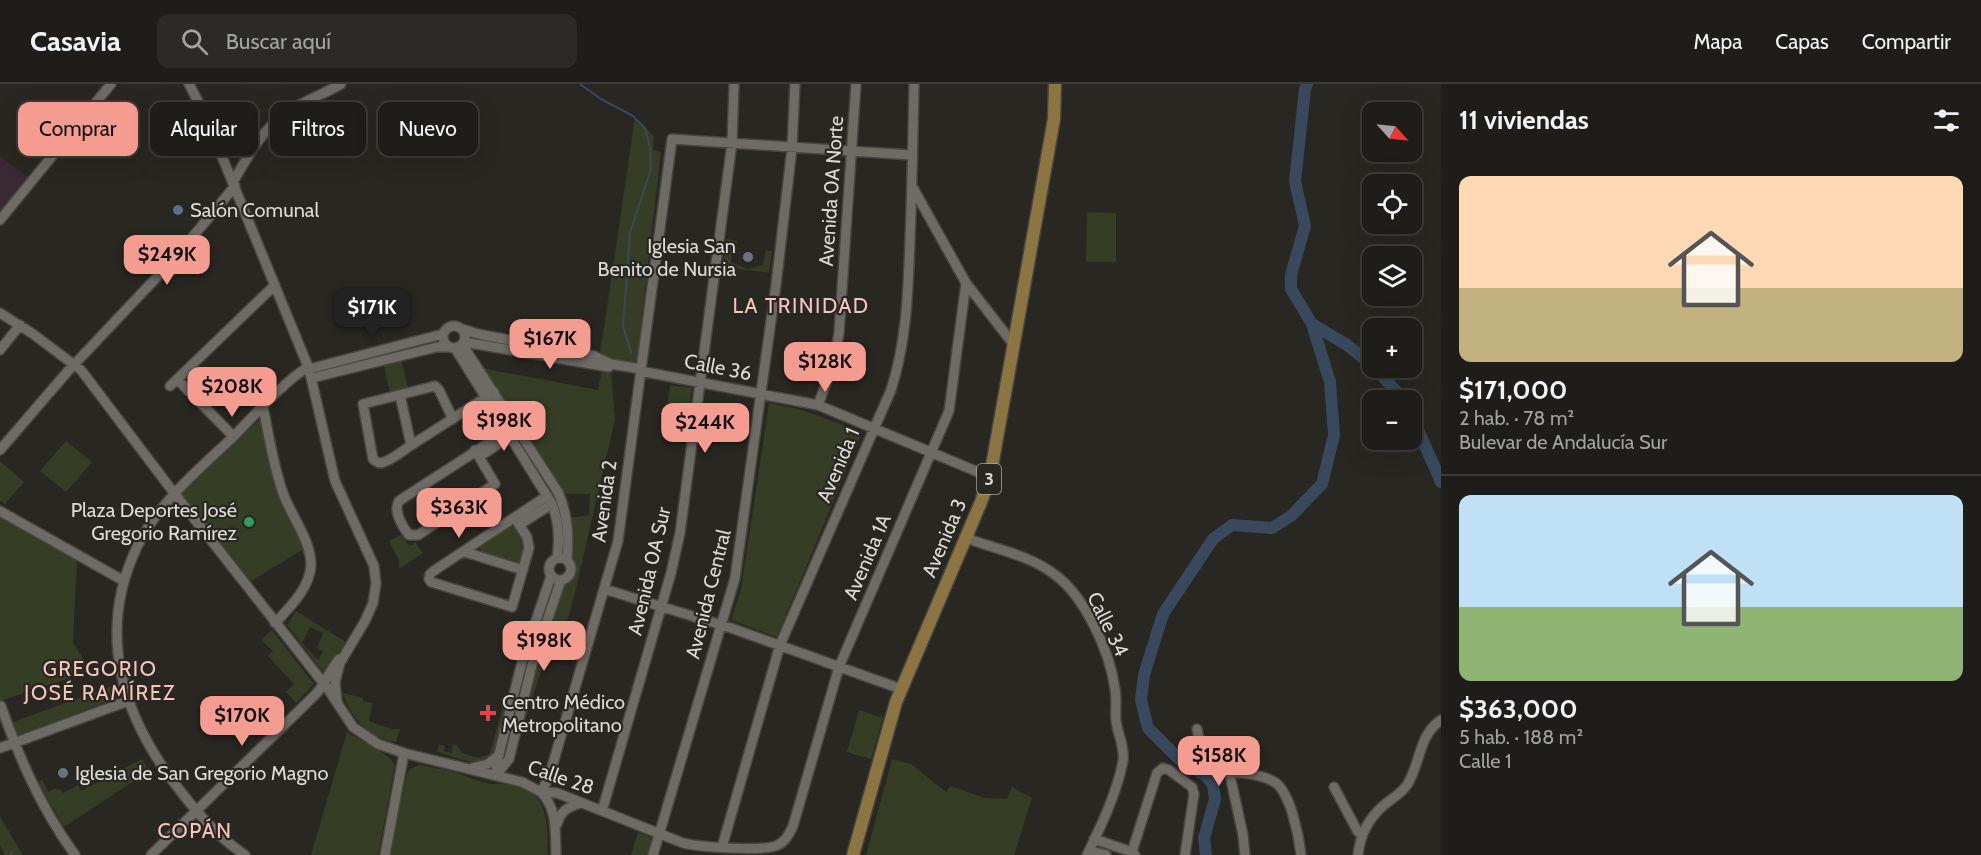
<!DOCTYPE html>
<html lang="es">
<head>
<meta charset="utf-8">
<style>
	:root { --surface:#1f1d1a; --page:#2c2a27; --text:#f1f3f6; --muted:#a1a2a2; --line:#3c3b39; --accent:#f59c90 }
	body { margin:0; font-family:Cabin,sans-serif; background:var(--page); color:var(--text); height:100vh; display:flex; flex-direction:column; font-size:22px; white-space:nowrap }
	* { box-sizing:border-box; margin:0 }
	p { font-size:20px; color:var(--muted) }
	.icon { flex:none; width:33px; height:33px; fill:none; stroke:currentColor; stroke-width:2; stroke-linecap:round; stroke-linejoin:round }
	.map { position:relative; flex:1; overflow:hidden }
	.panel { display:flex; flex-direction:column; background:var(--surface); width:540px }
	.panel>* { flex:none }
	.hud { position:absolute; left:18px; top:18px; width:570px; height:54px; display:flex; gap:12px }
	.needle { width:39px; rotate:117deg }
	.tools { position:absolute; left:1362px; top:18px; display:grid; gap:12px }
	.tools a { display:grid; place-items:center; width:60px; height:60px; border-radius:12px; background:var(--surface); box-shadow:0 6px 24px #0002,0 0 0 2px var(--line); font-size:30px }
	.price { position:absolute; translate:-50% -51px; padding:0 14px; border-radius:12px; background:var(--accent); color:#111; font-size:20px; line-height:39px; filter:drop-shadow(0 2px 3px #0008) }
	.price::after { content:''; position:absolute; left:50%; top:36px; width:18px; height:14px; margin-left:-9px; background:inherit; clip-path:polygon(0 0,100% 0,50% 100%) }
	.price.active { background:#222; color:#fff }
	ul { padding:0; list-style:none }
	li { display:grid; align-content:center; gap:12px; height:318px; padding:0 18px }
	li+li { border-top:2px solid var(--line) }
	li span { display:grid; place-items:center; height:186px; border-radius:12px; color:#555 }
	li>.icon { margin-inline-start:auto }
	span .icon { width:108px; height:108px; fill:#fffc; stroke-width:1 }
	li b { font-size:26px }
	h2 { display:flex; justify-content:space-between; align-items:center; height:72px; padding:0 18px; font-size:26px }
	.pill { padding:0 21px; border-radius:12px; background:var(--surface); box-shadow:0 6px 24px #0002,0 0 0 2px var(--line); font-size:21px; line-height:54px }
	.pill.active { background:var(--accent); color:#111 }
	header { display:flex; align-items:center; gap:36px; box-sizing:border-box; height:84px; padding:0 30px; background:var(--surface); border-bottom:2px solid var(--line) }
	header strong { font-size:28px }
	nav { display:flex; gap:33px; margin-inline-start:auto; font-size:21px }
	.search { width:420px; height:54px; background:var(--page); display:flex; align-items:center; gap:15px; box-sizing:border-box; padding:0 21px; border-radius:12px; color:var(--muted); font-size:22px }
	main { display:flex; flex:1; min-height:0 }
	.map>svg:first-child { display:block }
	.industrial { fill:#3a2932 }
	.green { fill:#353d25; fill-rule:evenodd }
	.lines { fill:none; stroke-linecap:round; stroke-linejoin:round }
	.stream { stroke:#38495e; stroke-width:2 }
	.river { stroke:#38495e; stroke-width:12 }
	.minor-casing { stroke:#464540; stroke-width:12 }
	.major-casing { stroke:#464540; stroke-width:15 }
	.minor { stroke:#6e6b65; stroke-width:9 }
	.major { stroke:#8d7541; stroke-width:12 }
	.service-dot { fill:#5c6f8a; stroke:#292722; stroke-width:2 }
	.worship-dot { fill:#6b7280; stroke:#292722; stroke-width:2 }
	.leisure-dot { fill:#2e9e5b; stroke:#292722; stroke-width:2 }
	.health-dot { fill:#e0444e; stroke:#292722; stroke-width:2 }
	.labels { text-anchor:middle; stroke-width:4.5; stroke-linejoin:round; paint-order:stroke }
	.shield { fill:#292722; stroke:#a6a4a0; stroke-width:1.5 }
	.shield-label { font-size:18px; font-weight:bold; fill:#dbdad6 }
	.street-label { font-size:20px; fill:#dbdad6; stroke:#292722 }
	.poi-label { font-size:20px; fill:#dbdad6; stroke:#292722; text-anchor:start }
	.neighbourhood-label { font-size:21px; letter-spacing:1.5px; fill:#f7c4bc; stroke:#292722 }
</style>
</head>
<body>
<header>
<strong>Casavia</strong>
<div class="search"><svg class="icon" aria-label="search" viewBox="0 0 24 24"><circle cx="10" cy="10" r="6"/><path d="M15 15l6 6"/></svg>Buscar aquí</div>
<nav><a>Mapa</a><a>Capas</a><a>Compartir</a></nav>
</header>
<main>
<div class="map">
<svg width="1441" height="771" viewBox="0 0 1441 771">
	<rect width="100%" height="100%" fill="#292722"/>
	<path class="industrial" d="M0,72L28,93L0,128Z"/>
	<path class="green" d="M635,34L654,52L653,66L661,68L637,275L633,280L615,277L600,270Z
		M1087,128L1116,129V178H1086Z
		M726,155L737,157L736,163H732L731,178L747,185L763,181L766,166L772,167L769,189L723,183Z
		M401,274L408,305L390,309L383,278Z
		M481,284L598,306L602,286L611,287L615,336L575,508L565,546L542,584L514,671L535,577L563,499L568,496L573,486L570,475V434L589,431L590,410H563Z
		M670,301L692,304L688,333L666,330Z
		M769,319L802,326L862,348L777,553L731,536L741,506Z
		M261,334L274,397L288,433L305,464L250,498L180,410Z
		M66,357L92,378L66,408L40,387Z
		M0,377L24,398L5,420L0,417Z
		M0,433L77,476L73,559L91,587L0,617Z
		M511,442L517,444L526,458L520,479L485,471L481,468L480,463L482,460Z
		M402,450L407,460L413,461L415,458L423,469L399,485V476L389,457Z
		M296,527L346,558L324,589L287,541ZM310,543L323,549L317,564L323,567L318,576L302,559Z
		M272,546L314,600L296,619L286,608L294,600L268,572L273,567L261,556Z
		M115,601L119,613L18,651L13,638Z
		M343,609L363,614V617L373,619L369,637L392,645H400L396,658C370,654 350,634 343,609Z
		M506,611L508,614C504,632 502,677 478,678C465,678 449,671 437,668L439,660L445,662L444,667L451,669L453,660L457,661L462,669C471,672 482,677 490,669Z
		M859,626L883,634L871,675L847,668Z
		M347,648C359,656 390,670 395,681L378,771H311Z
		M142,675L149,687L64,743L38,698L42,696L48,708L55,704L57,706L60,705L63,709L78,701L81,707Z
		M892,675L911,680L946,708L950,702L985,714L1007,715L1012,703L1032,714L1014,771H866Z
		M419,681C432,684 447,685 460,690C470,694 481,698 492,700C496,700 501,699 506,700C550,705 547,737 548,771H390L407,689L410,685Z
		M0,731L2,736L23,771H5L0,761Z
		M638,748L653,754L647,771H631Z"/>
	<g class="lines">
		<path class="stream" d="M580,0L601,15L633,32L645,44L650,63L651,85L630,149L623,242L631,269
			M11,768V771"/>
		<path class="river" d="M1312,240L1347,261L1372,281
			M1375,284L1404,316
			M1412,332L1441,398
			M1206,771L1204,754L1215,715L1213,701L1206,692L1180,676L1148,644L1141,616L1144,591L1163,530L1213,455L1232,441L1272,444L1291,432L1322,400L1334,351L1330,298L1312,240L1291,205V191L1305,142L1295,97L1305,5L1307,0"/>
		<defs>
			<path id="minor" d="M189,0L205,31L309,285L335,397L374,482L376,500L373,519L365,537L340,579L335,598L337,617
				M233,98C247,74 263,44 287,28C304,17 324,10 341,0
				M913,104L966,199L1014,261
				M0,136L111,0
				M0,229L33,250L81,286L174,409L328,605L353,643L378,660L404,669L522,698L541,708L557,709L683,759C700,763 764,768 778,761C786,757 789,750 793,742L839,583L949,327L966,199
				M443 253a11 11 0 1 1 22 0a11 11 0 1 1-22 0Z
				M462,245L478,250L594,272L611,280L641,285
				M464,258L609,283
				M462,260L558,408C568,431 569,451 567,476
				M455,264L552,420C559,438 560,455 557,474
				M0,266L20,241
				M309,285L443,250
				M640,287L818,321L990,393
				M312,294L437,263H449
				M177,295L233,352
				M170,302L275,201
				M400,311L411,361
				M818,321L834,278L839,249L856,0
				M263,323C269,352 273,381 283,409C291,432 311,456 311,481C310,504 289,524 275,539
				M453,335L439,306L435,302L363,320L373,375C377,378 377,379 381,379C391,377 402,367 410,362C438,344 466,326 494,308
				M0,366L68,287L175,174L235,102
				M475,366L495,400L418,451H409C402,442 393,427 399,417C435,393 472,371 507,346
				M479,373L510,352
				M0,427L124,497
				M515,434L527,453L529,464L512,523L431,498L429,495L430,490L435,486L547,412
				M519,441L552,420
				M966,454C995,465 1029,471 1054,490C1085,512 1110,568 1115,605C1117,616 1115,626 1116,637C1118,651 1125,663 1123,677C1117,709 1101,742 1087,771
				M465,468L523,486
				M549 485a11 11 0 1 1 22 0a11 11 0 1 1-22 0Z
				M604,505L731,544L901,605
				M1,622C20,676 41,724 75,771
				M1197,645L1200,660L1229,687L1243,751L1245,771
				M0,664L128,617
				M472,684L488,680L499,671
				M1229,687C1244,690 1263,690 1276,699C1291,711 1299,753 1301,771
				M496,691L509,675L532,581L561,496
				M496,691L497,678L522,578L551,492
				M1334,703L1358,748L1362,750
				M541,708L549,693L618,457L672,55L911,71
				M541,708C558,726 555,748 556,771
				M602,727L671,489L680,449L732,59L734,0
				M557,740C561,726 568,723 581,719
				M1094,755L1132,768L1135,771
				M722,763L780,561L891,306C907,256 908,207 910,156C912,104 913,52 914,0
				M1089,767L1106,771
				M151,771L316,610C325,600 330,586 339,575
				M245,771C218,753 198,730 178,704C122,632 96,549 137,463C158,419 197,387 232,354C254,332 282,299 308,283
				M385,771L404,669
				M653,771L735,494L776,201L792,64L795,0
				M1131,771L1157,689L1163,684L1169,686L1192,703L1194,710L1185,771
				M1358,771C1360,752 1368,735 1383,722C1391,715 1401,710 1407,701C1421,679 1418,652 1441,636"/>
			<path id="major" d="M853,771L896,618L981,418L990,393L1054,35L1055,0"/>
		</defs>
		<use href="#minor" class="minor-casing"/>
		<use href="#major" class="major-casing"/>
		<use href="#minor" class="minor"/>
		<use href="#major" class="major"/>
	</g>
	<circle class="service-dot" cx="178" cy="126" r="6"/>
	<g class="worship-dot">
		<circle cx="748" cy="173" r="6"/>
		<circle cx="63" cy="689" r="6"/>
	</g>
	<circle class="leisure-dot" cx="249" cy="438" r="6"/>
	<path class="health-dot" d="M485 620h6v6h6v6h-6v6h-6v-6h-6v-6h6z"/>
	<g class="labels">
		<rect class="shield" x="977" y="380" width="24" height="30" rx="4.5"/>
		<g class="shield-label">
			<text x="989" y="401">3</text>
		</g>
		<g class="street-label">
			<text transform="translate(831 107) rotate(-86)" y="7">Avenida 0A Norte</text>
			<text transform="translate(718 283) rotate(11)" y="7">Calle 36</text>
			<text transform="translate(838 381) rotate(-67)" y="7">Avenida 1</text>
			<text transform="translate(604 417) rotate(-82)" y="7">Avenida 2</text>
			<text transform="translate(944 454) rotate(-67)" y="7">Avenida 3</text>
			<text transform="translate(867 473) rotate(-67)" y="7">Avenida 1A</text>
			<text transform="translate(649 487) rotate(-77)" y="7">Avenida 0A Sur</text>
			<text transform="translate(708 510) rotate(-76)" y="7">Avenida Central</text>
			<text transform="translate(1108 540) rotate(64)" y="7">Calle 34</text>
			<text transform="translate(561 693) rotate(19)" y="7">Calle 28</text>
		</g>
		<g class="poi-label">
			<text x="190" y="133">Salón Comunal</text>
			<text x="736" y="169" text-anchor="end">Iglesia San<tspan x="736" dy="23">Benito de Nursia</tspan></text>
			<text x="237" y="433" text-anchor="end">Plaza Deportes José<tspan x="237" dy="23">Gregorio Ramírez</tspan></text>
			<text x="502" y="625">Centro Médico<tspan x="502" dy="23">Metropolitano</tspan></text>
			<text x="75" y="696">Iglesia de San Gregorio Magno</text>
		</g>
		<g class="neighbourhood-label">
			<text x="801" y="229">LA TRINIDAD</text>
			<text x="100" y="592">GREGORIO<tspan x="100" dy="24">JOSÉ RAMÍREZ</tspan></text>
			<text x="195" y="754">COPÁN</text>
		</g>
	</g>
</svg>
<div class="tools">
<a><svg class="needle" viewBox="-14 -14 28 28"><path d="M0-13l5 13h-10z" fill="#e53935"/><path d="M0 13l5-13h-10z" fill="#a1a2a2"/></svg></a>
<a><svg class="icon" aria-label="locate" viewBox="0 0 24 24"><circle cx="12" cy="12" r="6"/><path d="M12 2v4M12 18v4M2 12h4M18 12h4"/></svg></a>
<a><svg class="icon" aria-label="layers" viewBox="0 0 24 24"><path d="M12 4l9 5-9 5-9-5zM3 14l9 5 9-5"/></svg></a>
<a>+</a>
<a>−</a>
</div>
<b class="price" style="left:167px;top:202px">$249K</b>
<b class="price active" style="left:372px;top:255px">$171K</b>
<b class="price" style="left:550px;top:286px">$167K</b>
<b class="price" style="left:825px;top:309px">$128K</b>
<b class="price" style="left:232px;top:334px">$208K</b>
<b class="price" style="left:504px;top:368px">$198K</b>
<b class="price" style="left:705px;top:370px">$244K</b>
<b class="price" style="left:459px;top:455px">$363K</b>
<b class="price" style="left:544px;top:588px">$198K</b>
<b class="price" style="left:242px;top:663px">$170K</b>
<b class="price" style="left:1219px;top:703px">$158K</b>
<div class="hud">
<a class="pill active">Comprar</a>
<a class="pill">Alquilar</a>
<a class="pill">Filtros</a>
<a class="pill">Nuevo</a>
</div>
</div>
<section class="panel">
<h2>11 viviendas<svg class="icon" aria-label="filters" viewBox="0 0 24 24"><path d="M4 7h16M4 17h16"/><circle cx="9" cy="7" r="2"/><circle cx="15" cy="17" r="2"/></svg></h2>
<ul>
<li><span style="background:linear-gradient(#ffd9b3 60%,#c2b280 0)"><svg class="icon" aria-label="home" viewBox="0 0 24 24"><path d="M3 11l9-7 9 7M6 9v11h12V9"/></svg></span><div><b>$171,000</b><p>2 hab. · 78 m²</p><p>Bulevar de Andalucía Sur</p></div></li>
<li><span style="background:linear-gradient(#bfe0f5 60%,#8fb573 0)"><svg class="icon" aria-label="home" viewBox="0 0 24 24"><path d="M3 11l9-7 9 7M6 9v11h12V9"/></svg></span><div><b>$363,000</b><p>5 hab. · 188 m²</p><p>Calle 1</p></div></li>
</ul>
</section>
</main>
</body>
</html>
